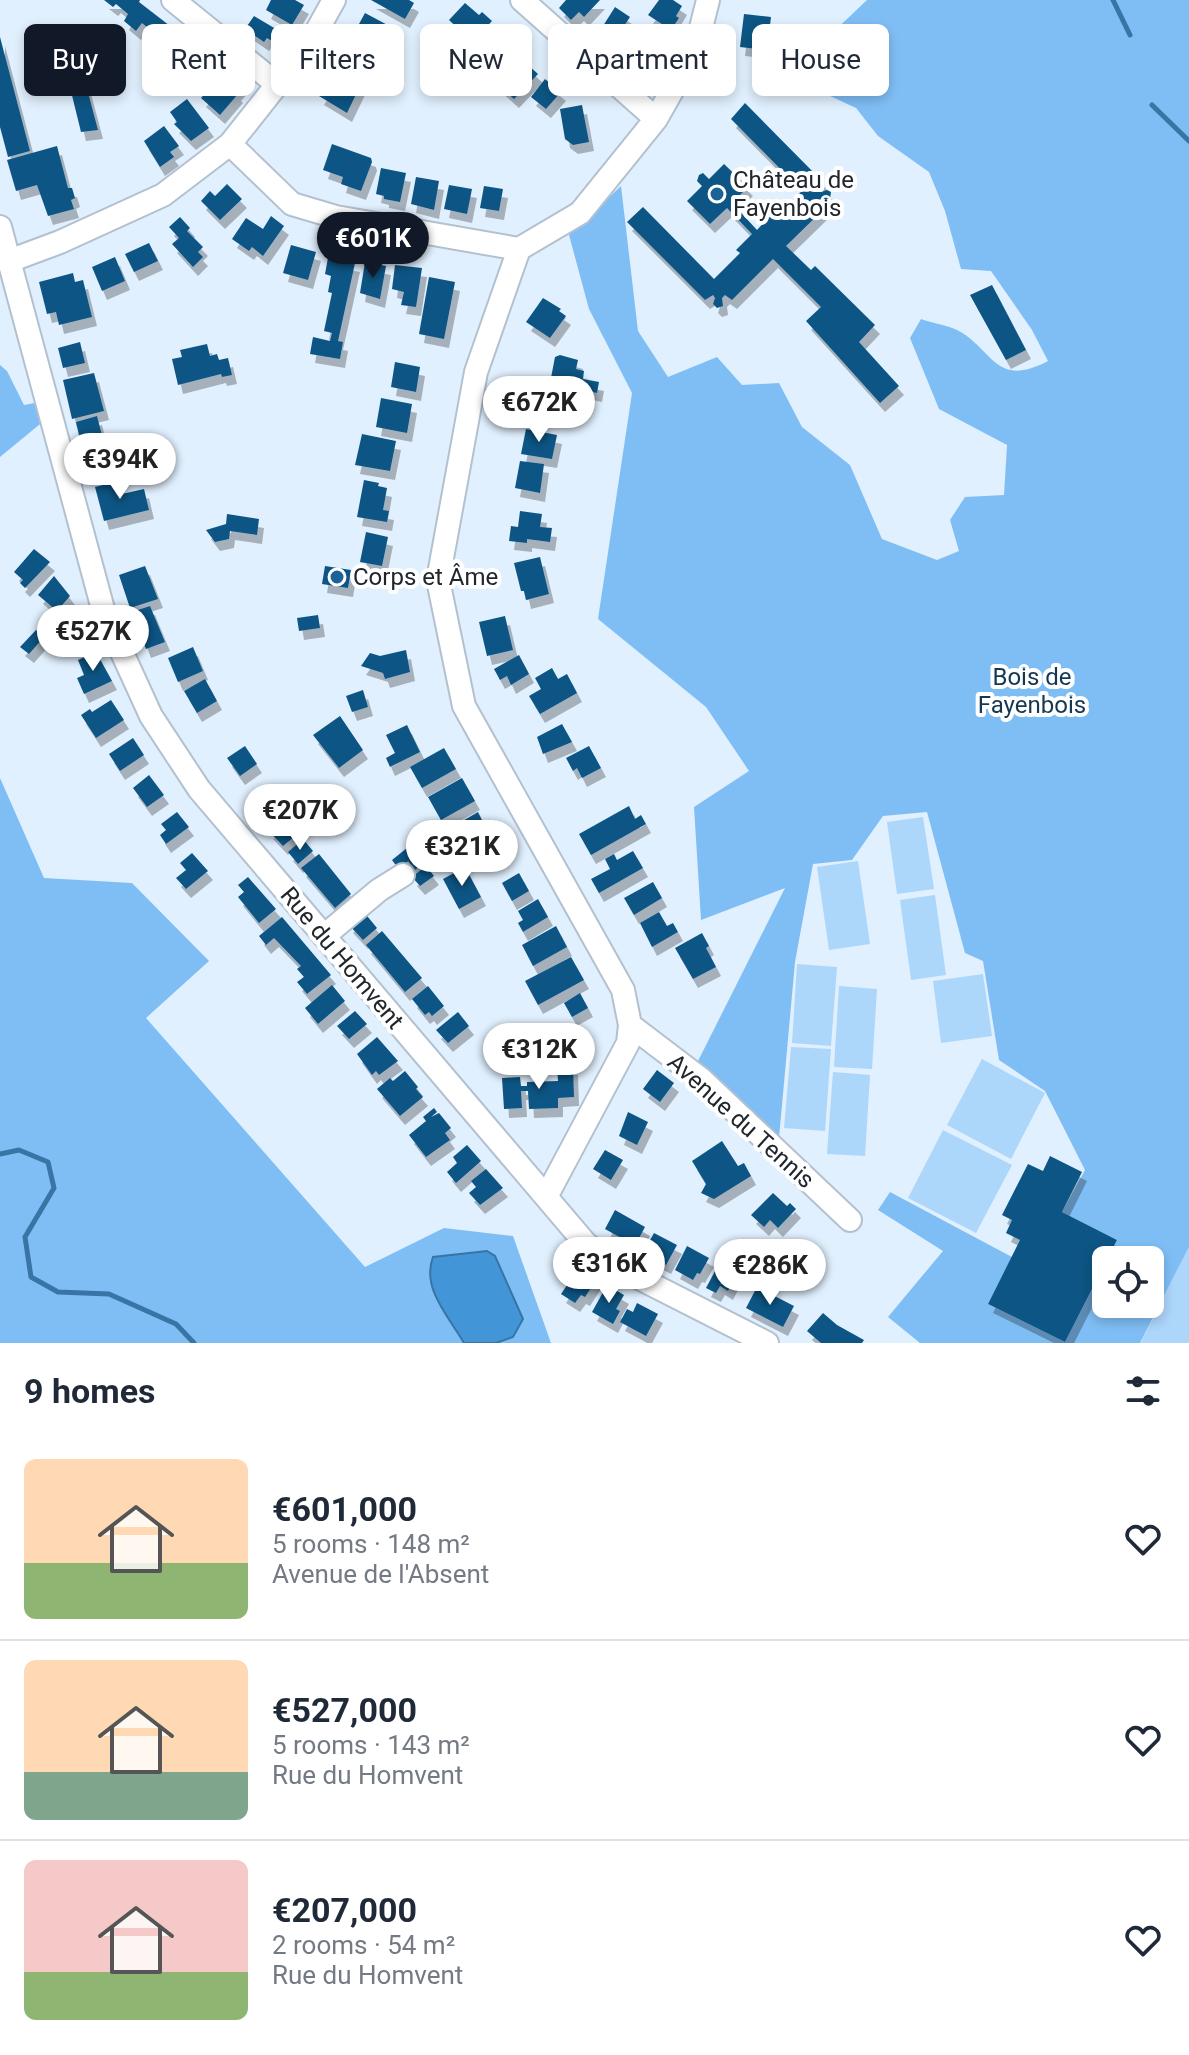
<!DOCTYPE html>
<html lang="en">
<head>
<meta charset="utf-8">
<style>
	:root { --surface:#fff; --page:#f2f2f3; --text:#1f2937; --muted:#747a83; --line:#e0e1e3; --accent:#111827 }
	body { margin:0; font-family:Roboto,sans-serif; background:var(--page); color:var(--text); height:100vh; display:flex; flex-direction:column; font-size:30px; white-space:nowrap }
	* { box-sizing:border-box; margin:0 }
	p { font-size:26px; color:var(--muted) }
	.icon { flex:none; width:44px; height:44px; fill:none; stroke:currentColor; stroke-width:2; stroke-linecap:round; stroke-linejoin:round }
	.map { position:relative; height:1343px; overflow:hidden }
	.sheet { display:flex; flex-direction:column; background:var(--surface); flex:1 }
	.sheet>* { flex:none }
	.top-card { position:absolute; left:24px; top:24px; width:1142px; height:72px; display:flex; gap:16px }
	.controls { position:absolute; left:1092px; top:1246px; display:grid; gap:16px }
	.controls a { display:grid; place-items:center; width:72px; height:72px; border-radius:12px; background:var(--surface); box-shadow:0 4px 12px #0003; font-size:40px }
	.price { position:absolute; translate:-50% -68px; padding:0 18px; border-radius:28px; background:#fff; color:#222; font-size:26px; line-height:52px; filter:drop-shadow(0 2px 4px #0008) }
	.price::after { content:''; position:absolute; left:50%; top:48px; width:24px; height:18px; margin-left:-12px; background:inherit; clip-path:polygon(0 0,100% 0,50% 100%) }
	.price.on { background:var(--accent); color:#fff }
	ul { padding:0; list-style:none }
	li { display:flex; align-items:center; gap:24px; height:200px; padding:0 24px }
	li+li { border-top:2px solid var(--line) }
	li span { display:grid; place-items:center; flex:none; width:224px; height:160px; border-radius:12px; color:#555 }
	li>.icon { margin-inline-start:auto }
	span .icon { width:96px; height:96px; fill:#fffc; stroke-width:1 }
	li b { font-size:34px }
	h2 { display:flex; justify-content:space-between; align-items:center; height:96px; padding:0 24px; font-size:34px }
	.pill { padding:0 28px; border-radius:12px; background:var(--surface); box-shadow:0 4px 12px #0003; font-size:28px; line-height:72px }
	.pill.on { background:var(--accent); color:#fff }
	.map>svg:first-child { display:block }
	.green { fill:#add6fb }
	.forest { fill:#7fbef5 }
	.water { fill:#4296d8; stroke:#3874a4; stroke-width:2 }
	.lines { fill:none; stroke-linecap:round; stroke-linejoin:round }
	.stream { stroke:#3874a4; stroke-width:5 }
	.building { fill:#0e5484; filter:url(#shadow) }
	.minor-casing { stroke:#b3c1cf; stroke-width:26 }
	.minor { stroke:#fff; stroke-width:22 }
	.poi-dot { fill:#1b6296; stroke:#fff; stroke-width:3 }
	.labels { text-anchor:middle; stroke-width:8; stroke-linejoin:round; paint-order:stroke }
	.poi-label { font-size:24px; fill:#20262b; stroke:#fff; text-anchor:start }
	.park-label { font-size:24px; fill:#143752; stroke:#fff }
	.street-label { font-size:24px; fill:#20262b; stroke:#fff }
</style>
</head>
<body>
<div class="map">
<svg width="1189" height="1343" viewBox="0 0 1189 1343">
	<defs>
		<filter id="shadow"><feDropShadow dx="5" dy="9" stdDeviation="0" flood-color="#0004"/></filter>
	</defs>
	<rect width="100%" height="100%" fill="#e1f0fe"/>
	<path class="green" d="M923,817L934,889L897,894L887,822Z
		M858,861L870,944L829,950L817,867Z
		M935,895L946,975L911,980L900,900Z
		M797,964L837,967L831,1046L792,1043Z
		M983,974L992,1036L941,1043L933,981Z
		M839,986L877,989L872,1069L834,1067Z
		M791,1047L831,1049L825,1131L784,1128Z
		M982,1059L1045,1093L1011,1159L947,1125Z
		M833,1072L870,1075L865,1156L827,1154Z
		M943,1130L1012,1165L976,1233L908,1198Z
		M1189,1247V1343H1140L1141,1342Z"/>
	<path class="forest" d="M867,0H1189V1247L1140,1343H920L888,1317L943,1251L878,1210L890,1192L1012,1257L988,1304L1065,1342L1106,1262V1304H1150V1260H1107L1117,1240L1062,1212L1085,1170L1045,1091L999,1060L983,961L965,953L927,812L883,816L852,860L813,864L795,962L778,1149L694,1069L785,888L701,920L694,807L749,771L706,707L598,619L632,393L589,309L569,235L621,186L638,331L668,377L717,357L742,385L779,383L802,427L850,465L882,539L937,560L959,551L950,520L965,497L1004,495L1007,445L939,409L910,338L921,319C932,323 947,325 957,330C994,349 994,389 1048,361L1032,330L991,271L961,269L945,211L929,172L878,136L856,108L787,76Z
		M0,365L7,371L24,405L40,402L45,420L0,457Z
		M0,778L44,878L132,883L209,961L146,1018L365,1267L444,1228L513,1236L551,1343H0Z"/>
	<path class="water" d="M487,1251L495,1256L523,1319L513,1337L496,1343H464C449,1317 421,1288 433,1257Z"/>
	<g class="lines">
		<path class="stream" d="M1113,0L1130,35
			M1152,105L1189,141
			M0,1154L19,1150L48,1162L54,1188L25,1237L31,1277L58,1292L109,1294L176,1324L194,1343"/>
	</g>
	<path class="building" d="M104,0H140L139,2L183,36L176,44L180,48L173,57L148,37L153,32L142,23L136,31L124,21L128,14L116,4L113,7Z
		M271,0H295L304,5L292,25L266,10Z
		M371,0H409L414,3L405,19Z
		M566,0H600L584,17L579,12L571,20L559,8Z
		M659,0H673L682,6L676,16L679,18L671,30L648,15Z
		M465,3L479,15L482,12L492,21L468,47L459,38L463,33L449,20Z
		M615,7L630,17L620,32L624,47L608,51L603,26Z
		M365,13L395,29L376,62L347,46Z
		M744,14L771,17L767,50L740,47Z
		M254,16L286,35L279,45L267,38L264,42L245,29Z
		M496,31L515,49L491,74L472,57Z
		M0,37L30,151L8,157L0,127Z
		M519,57L538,74L514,99L495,82Z
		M81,66L98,130L81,132L67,75Z
		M339,66L363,80L347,113L319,96L329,80L331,82Z
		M226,70L243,84L236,92L238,94L220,115L201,98Z
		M545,79L561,92L546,109L531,97Z
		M187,99L209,128L191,141L174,124L177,122L170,112Z
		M745,103L823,182L818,187L821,192L827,190L831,192L830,199L827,201L821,199L818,201L823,210L786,246L811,270L815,266L875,325L859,342L899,386L880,403L806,321L821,307L773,259L732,300L725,295L722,298L723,306L717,308L713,304L715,298L713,295L705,300L627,222L643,207L714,279L740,253L736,250L752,234L727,208L710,224L687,201L702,186L697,181L699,175L703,173L709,179L724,164L748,187L732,203L757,230L773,213L776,217L802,191L731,119Z
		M582,105L589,142L573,145L565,139L560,109Z
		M164,126L179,146L170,152L174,157L160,167L144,141Z
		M332,144L371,158L372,162L361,191L341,184L343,177L323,170Z
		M57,146L68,188H72L75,198L71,200L74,209L48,216L37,185L16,191L7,160Z
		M381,168L406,173L400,202L384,199V196L376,194Z
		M416,177L439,181L434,210L411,204Z
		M227,184L242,199L220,220L201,201L210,191L215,196Z
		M449,185L472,189L467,214L444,209Z
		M484,186L503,189L499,211L480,208Z
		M271,216L284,226L263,256L252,247L249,251L232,239L246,218L263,229Z
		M180,217L190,228L187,231L203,247L198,252L203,257L193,267L172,244L179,238L169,227Z
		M149,243L158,261L134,272L125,254Z
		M291,245L316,252L308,280L283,273Z
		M115,257L125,281L102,291L92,267Z
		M328,258L355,263L338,341L343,342L340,359L310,354L313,337L330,341L332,333L324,331L332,293L328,292L331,276L325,274Z
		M365,262L386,266L380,299L360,293Z
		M395,265L422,268L416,307L401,305L404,292L392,289Z
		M73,273L75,282L83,280L92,317L59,325L56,312L47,314L39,282Z
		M429,277L455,282L444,339L419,334Z
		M992,285L1026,350L1006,360L970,295Z
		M543,298L561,309L559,311L566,316L550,338L526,322Z
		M80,342L85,363L63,368L58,348Z
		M207,344L210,356L217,354L219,360L228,358L232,375L222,377L221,374L178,385L172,359L182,357L180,350Z
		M560,355L578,360L576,369L584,371L583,379L599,382L597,393L550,383L555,357Z
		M395,362L420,367L416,392L391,387Z
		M94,373L104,411L72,419L63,380Z
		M507,388L548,396L544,419L502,411Z
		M381,398L412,404L407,433L376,427Z
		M97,416L104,443L82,449L76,422Z
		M526,429L557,435L552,459L521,454Z
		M362,434L396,441L390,471L355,465Z
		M520,461L544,464L540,493L515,488Z
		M364,480L379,483L378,486L387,488L383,510L389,511L387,522L357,517Z
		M119,481L122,494L144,489L149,510L104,521L95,487Z
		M520,511L542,514L540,527L552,528L550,542L527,539V543L509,541L511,526L518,527Z
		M227,514L259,519L257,535L230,531L229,539L215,542L206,530L226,524Z
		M366,532L388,537L382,566L360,562Z
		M34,549L50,562L25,588L20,583L23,580L14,572Z
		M540,557L549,594L526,600L524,591H521L514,563Z
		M145,566L158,599L130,608L119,575Z
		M325,566L351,570L348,588L322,584Z
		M54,576L70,596L57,611L38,595Z
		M150,606L165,642L146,649L132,612Z
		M75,615L84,622L70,639L61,632Z
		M318,615L320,628L299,631L297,618Z
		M505,616L513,650L487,656L479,622Z
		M36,630L44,637L29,654L20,647Z
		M193,647L203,671L178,682L168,658Z
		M406,650L410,672L385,679L383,673L361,666L370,653L380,656Z
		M96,652L112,681L84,694L77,678L84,675L78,660Z
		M519,655L529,674L511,685L507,676L500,680L494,669Z
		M552,668L558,679L567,674L577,693L540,714L529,696L541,689L535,678Z
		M205,679L217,701L197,713L184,691Z
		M363,690L368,707L352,712L346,696Z
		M111,700L124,720L96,738L81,715L90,709L92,712Z
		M340,716L363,750L339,768L313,735Z
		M562,724L572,742L543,754L537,737Z
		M407,725L420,752L390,767L386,758L395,753L386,735Z
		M133,738L144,755L120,771L109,754Z
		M245,746L257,764L240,776L227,758Z
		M589,746L601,768L582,778L577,768L573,771L566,758Z
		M444,748L456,769L422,788L410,767Z
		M149,775L164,795L147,807L133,788Z
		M462,778L475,801L441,820L428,797Z
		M271,786L283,802L266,815L254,798Z
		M629,806L635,819L641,815L646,824L591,855L579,834Z
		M177,812L189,827L166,844L160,835L166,830L161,824Z
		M478,812L486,828L493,825L498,834L474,849L459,823Z
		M288,816L301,831L283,846L268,830Z
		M303,839L313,851L298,864L288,852Z
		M412,844L425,862L415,870L408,861L400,871L392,860Z
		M633,851L643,868L599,893L591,879L610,869L605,859L614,854L617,860Z
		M192,853L208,871L186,889L176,878L186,870L180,863Z
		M319,854L351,894L335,908L301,868Z
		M426,866L434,876L420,886L412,877Z
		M465,867L481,897L459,909L443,879Z
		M519,873L529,891L512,901L502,883Z
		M248,877L276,909L259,923L238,897L244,892L238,885Z
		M653,882L662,898L634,915L624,898Z
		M538,899L548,917L523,932L518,923L523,920L518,911Z
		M363,911L377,928L363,940L348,924Z
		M659,912L667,926L673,923L678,932L652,947L640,923Z
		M282,917L331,975L307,994L297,982L304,977L297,969L301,966L274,938L266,945L259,936Z
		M556,926L567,947L533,966L522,945Z
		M382,931L422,978L405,992L366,945Z
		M702,933L709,946L706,948L716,967L693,979L675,948Z
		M571,957L584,980L538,1005L525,981Z
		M332,985L345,1001L318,1024L305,1008Z
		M428,986L444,1006L432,1016L429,1012L425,1015L412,999Z
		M580,993L588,1008L572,1017L564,1003Z
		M355,1011L367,1024L349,1039L337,1026Z
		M458,1012L469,1026L448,1043L436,1030Z
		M377,1037L398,1061L379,1075L376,1071L372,1075L357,1054Z
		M557,1066H573L574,1097L558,1098V1108L529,1109L528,1091H521L522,1108L504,1109L502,1078L520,1077L521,1086H527V1082L558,1081Z
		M657,1070L674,1083L660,1102L643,1089Z
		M405,1071L418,1087L416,1089L423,1097L400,1116L377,1089L390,1078L393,1081Z
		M434,1108L437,1112L431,1117L439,1113L451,1128L445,1133L450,1140L426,1157L409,1135L426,1121L423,1117Z
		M628,1112L648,1122L637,1145L619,1136Z
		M722,1141L738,1166L744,1163L751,1176L714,1199L701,1193L706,1184L692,1161Z
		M467,1145L481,1161L456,1183L447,1172L457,1163L453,1157Z
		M605,1150L623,1160L611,1180L593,1169Z
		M1050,1156L1082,1172L1062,1212L1117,1240L1065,1342L988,1304L1020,1240L1006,1233L1012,1220L1002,1215L1028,1164L1043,1171Z
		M486,1169L503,1188L480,1205L469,1193L476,1187L471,1181Z
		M773,1193L787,1206L790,1203L796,1209L778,1228L770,1220L764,1227L751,1215Z
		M615,1210L645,1227L633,1249L622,1242L623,1239L605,1229Z
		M654,1233L677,1245L666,1265L643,1253Z
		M687,1246L709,1258L700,1274L697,1273L693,1280L675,1270Z
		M722,1258L740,1267L728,1291L720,1286L716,1293L706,1288Z
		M578,1269L596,1280L585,1297L581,1295L575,1303L561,1294Z
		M607,1285L624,1295L616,1309L620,1311L613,1324L592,1312Z
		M757,1287L794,1306L783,1327L746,1308Z
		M637,1303L658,1314L646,1336L620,1322L627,1309L633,1312Z
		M823,1313L837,1325L864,1340L862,1343H821L807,1331Z"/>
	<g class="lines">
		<defs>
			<path id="minor" d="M173,0L278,85
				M522,0L656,119
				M230,144L292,204L336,217L519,249
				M0,227L104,613L151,716L199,789L586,1244L633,1275L767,1343
				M519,249L476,372L438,580L464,706L623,990L630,1025L628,1043L546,1197
				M519,249L580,213L656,119L696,48L708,0
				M9,261L60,242L163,195L230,144L310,43L334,0
				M324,936L379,890L403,875
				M630,1025L701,1079L850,1220"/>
		</defs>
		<use href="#minor" class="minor-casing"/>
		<use href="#minor" class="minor"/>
	</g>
	<g class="poi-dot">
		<circle cx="717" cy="194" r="8"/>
		<circle cx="337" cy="577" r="8"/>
	</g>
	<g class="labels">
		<g class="poi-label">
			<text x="733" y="188">Château de<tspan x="733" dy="28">Fayenbois</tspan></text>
			<text x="353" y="585">Corps et Âme</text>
		</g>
		<g class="park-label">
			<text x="1032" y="685">Bois de<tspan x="1032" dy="28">Fayenbois</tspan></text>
		</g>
		<g class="street-label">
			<text transform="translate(342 958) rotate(50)" y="8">Rue du Homvent</text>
			<text transform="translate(741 1121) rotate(42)" y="8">Avenue du Tennis</text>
		</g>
	</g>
</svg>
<div class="controls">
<a><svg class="icon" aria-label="locate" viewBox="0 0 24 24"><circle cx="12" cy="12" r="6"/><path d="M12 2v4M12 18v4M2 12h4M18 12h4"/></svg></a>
</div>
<b class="price on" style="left:373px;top:280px">€601K</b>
<b class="price" style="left:539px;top:444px">€672K</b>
<b class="price" style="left:120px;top:501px">€394K</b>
<b class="price" style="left:93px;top:673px">€527K</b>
<b class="price" style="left:300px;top:852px">€207K</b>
<b class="price" style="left:462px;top:888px">€321K</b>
<b class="price" style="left:539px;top:1091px">€312K</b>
<b class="price" style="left:609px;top:1305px">€316K</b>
<b class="price" style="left:770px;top:1307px">€286K</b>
<div class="top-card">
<a class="pill on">Buy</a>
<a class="pill">Rent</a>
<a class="pill">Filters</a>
<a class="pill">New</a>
<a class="pill">Apartment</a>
<a class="pill">House</a>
</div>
</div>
<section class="sheet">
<h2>9 homes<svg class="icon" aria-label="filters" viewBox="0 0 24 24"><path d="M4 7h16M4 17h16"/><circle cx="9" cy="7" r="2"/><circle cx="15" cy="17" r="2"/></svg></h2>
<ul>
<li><span style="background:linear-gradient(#ffd9b3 65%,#8fb573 0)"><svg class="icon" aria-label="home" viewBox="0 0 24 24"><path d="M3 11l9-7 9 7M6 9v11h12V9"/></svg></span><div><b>€601,000</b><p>5 rooms · 148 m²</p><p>Avenue de l'Absent</p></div><svg class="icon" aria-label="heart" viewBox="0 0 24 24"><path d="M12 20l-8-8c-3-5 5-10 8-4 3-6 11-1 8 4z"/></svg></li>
<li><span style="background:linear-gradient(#ffd9b3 70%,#7fa58c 0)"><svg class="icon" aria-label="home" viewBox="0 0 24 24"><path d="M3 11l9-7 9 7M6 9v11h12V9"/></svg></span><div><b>€527,000</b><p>5 rooms · 143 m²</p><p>Rue du Homvent</p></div><svg class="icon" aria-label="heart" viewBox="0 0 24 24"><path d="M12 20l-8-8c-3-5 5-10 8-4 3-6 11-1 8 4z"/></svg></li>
<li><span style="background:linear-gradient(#f6c9c9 70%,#8fb573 0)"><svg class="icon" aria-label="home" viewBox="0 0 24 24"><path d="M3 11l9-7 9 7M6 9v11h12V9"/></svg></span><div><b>€207,000</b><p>2 rooms · 54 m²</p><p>Rue du Homvent</p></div><svg class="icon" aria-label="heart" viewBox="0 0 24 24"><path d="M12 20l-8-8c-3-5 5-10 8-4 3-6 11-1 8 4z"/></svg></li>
</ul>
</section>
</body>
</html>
